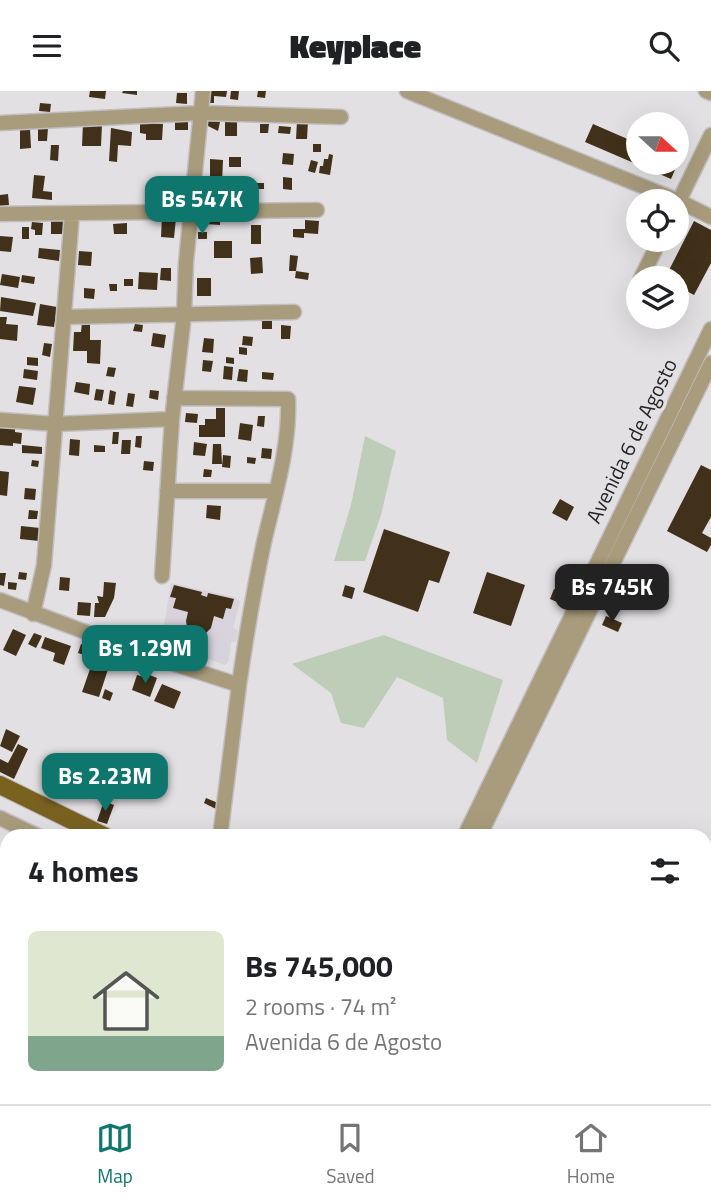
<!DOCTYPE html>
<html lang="en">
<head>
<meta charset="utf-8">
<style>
	:root { --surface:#fff; --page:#f6f6f6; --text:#202124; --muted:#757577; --line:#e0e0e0; --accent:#0f766e }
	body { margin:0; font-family:"Titillium Web",sans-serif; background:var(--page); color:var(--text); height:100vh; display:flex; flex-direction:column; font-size:26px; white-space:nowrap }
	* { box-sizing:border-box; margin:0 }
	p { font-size:23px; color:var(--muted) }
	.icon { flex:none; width:38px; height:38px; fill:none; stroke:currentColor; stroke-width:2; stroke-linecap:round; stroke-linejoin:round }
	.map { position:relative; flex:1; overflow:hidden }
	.details { position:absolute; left:0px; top:738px; width:712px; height:275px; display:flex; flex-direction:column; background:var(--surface); border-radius:21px 21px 0 0; box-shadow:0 7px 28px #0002 }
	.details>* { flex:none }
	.needle { width:46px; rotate:111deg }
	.fabs { position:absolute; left:626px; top:21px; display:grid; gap:14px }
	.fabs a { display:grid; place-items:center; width:63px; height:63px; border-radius:50%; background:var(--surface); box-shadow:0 7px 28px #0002; font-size:35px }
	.price { position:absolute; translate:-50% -60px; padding:0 16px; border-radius:14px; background:var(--accent); color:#fff; font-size:23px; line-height:46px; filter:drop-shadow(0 2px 4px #0008) }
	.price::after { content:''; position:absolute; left:50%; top:42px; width:21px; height:16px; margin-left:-10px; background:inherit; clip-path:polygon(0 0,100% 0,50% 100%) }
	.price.current { background:#222; color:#fff }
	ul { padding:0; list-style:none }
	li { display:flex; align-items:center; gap:21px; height:175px; padding:0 28px }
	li+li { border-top:2px solid var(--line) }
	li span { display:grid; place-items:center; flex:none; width:196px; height:140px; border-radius:10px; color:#555 }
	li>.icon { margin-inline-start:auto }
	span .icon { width:84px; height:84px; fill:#fffc; stroke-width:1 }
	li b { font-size:30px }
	h2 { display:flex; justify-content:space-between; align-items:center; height:84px; padding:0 28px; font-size:30px }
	header { display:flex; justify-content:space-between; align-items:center; height:91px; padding:0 28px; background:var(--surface); font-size:32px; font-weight:800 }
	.tabs { display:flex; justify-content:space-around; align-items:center; height:98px; border-top:2px solid var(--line); background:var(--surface); font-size:19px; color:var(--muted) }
	.tabs a { display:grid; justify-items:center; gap:4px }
	.tabs .current { color:var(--accent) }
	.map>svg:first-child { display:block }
	.built { fill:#d8d2dc }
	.green { fill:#becdb7 }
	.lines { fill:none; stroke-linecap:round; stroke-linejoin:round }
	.stream { stroke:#587279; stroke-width:2.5 }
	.building { fill:#41311a }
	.minor-casing { stroke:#c0bec1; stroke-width:17 }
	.major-casing { stroke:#c0bec1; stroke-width:20 }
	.minor { stroke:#a89c7c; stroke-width:14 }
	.major { stroke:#796220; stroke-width:18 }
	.labels { text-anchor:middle; stroke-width:7; stroke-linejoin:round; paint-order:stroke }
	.street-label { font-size:21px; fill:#262526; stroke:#e2e0e3 }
</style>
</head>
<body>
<header><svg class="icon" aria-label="menu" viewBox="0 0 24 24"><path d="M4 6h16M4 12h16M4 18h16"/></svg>Keyplace<svg class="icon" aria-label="search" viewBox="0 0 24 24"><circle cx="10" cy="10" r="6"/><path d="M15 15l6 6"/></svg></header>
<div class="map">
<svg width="711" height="1013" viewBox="0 0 711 1013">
	<rect width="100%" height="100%" fill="#e2e0e3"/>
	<path class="built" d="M171,492L234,506L240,511L233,537L238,539L236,551H231L229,569L225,574L174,556L171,563L160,560Z"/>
	<path class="green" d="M365,345L396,360L381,424L365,470H334L351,414Z
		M384,544L503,589L477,672L447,649L443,607L397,586L364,637L341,632L331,602L292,573Z"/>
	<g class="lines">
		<path class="stream" d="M42,740L55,746"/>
	</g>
	<path class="building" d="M90,0H106L105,8L89,6Z
		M123,0H137V4L122,2Z
		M209,0H227L226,6L214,5V12H209Z
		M231,0H239L238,9L230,8Z
		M258,0H266L265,7L257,6Z
		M177,2H187V13L176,12Z
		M40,12L51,13L50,21L39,20Z
		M208,27L220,31L218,40L206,34Z
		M175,30L188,31V39H175Z
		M225,30H237V45H225Z
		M297,30H308L307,48H296Z
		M83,32L102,33L101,55H82Z
		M140,32L163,33L162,49H146V43L140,42Z
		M260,33H269L268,42H260Z
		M593,33L639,53V72H678L671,88L585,51Z
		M279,35L291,36L290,43L278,42Z
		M38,37H48L47,50H38Z
		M111,37L132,41L131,55L118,54L117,71L109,70Z
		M30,38L31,57L20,58V39Z
		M313,53H321V61H313Z
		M51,54H59L58,70L50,69Z
		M283,62L294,63L293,74L282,73Z
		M329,63L333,64L330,84L319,82L320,75H323L324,68H328Z
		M229,66H241V76H229Z
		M210,68L223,69L222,92H210Z
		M311,69L318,71L315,82L308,80Z
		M34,84L45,85L43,100L52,101V109L32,107Z
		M283,86L292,87V99L283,98Z
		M255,92H264V98H255Z
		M155,94L167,95V106L154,105Z
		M8,103L9,114L0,115V104Z
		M207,125H220V134L206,133Z
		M162,126L176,127L174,147L161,146Z
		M51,129H66V143H51Z
		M305,129L319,130L318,143L304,142V147L293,146V138H305Z
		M694,130L711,139V172L694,204L677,195V187H665Z
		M32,131L43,132L42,144H35V139L31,138Z
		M127,132V143H114L113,133Z
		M251,134H261V153H251Z
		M22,136H29V148H22Z
		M198,141H207V148H198Z
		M0,145L13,146L11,161L0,160Z
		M214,150H232V167H214Z
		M39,157L60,159L59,170L38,167Z
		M79,160L92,161L91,175L78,174Z
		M290,164L298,165L296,180H289Z
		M262,166L263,182L251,183L250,167Z
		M161,177H171V190L160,189Z
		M296,180L309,182L308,189L295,187Z
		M139,181L158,182L157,199L138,198Z
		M2,183L20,186L18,197L0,194Z
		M22,184L35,186L34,193L21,191Z
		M197,187H211V205H197Z
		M124,188H133V195H124Z
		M109,193H117V200H110Z
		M84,197L95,198L94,208L84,207Z
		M1,206L36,212L33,225L0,220Z
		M40,213L57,216L54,236L37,234Z
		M0,226H7L6,233L18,234L17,250L0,248Z
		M262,230H272V238H262Z
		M82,231H90V249H101L100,273L87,272V260H73L74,241H81Z
		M135,233L143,234L142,241L133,240Z
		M281,234L291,235L290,248H281Z
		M153,242L166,244L164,257L151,255Z
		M243,245L253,246L252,255L242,254Z
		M204,247L214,248L213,262L202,261Z
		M44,252L52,253L50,266L42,264Z
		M239,256L247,257V264L239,263Z
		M27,266L38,267V275L27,274Z
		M226,266L234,267V273L226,272Z
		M203,269L213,270L211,281L202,280Z
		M224,275L233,276L232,289L223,288Z
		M108,276L116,277L114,286L106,285Z
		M24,278L38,280L37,289L23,287Z
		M239,278L248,279L247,291L237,290Z
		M262,281L274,282L273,289L262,288Z
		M76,291L90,293L89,304L74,301Z
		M19,295L36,297L33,314L16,311Z
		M96,298L104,299L102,310L94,309Z
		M110,299L116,301L114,314L108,313Z
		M150,299L159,300L158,309L149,307Z
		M128,302L135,303L133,316L126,315Z
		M216,317H225V346H199V334H205V328H216Z
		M186,322L198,323L197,332L185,331Z
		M258,325H265L264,336L257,335Z
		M240,332L253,334L251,350L238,348Z
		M0,334L15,336V341L22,342L21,353L13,352V355L0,354Z
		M113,341H119L118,353H112Z
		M136,345H142L141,357L135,356Z
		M70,348L80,349L79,365L69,364Z
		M122,349H131L130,363H121Z
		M194,351L207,353L205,365L193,364Z
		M213,353H221L222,373H212Z
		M22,354L42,356V363L22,362Z
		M94,354L105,355V361H94Z
		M262,357L272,358L271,368L261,367Z
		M223,364L231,365L230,377L222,376Z
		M247,366L256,367L255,373L247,372Z
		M32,369L39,370L38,376L31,375Z
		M144,370L154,371L153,380L143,379Z
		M701,374L711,379V426L702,442L711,447V454L707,461L667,440Z
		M204,378L212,379L211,386H203Z
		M0,380L9,381L7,405L0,404Z
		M25,397L36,398L35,409L24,408Z
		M560,408L574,416L567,430L552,422Z
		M207,414L221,415L220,429L206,427Z
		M29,419L38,420L37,428H28Z
		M21,435L40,437L39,450L20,448Z
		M384,438L450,461L439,492L429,489L418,521L363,501Z
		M19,481L27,482L26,489L18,488Z
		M487,481L525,494L511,535L473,522Z
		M0,482H6L4,495L0,494Z
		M60,486L70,487L69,500L59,499Z
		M8,491L17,492L16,499L8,498Z
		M104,491L116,492L114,507L105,526H94L95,512H99L97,505L103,506Z
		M174,494L202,501L201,504L207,506L208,502L234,508L231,518L226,517L223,528L214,525L211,537L202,546L188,542L186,530L188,521L173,517L176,507L170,506Z
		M345,494L355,497L352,508L342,505Z
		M554,498L571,505L566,515L550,508Z
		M78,511L91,512L90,525L77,524Z
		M606,525L622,532L618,541L602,534Z
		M13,538L26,544L16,565L3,559Z
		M34,542L42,545L36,557L28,553Z
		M45,546L71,555L64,574L53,570L55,562L41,557Z
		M81,553L87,555L84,564L78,562Z
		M96,561L112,566L99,606L82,601Z
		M145,582L157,587L150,606L132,599L137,584L144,586Z
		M162,593L181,601L174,618L154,610Z
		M105,598L113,602L110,610L102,607Z
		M6,638L20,645L12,661L0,655Z
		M18,653L28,658L14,688L0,681V668L8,672Z
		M68,669L78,675L71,690L60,684Z
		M52,672L60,676L56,686L47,682Z
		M81,684L87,686L82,698L76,696Z
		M49,690L61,696L57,704L45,698Z
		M206,707L223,714L220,720L204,712Z
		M104,710L114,714L107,733L97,730Z
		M0,802L7,805L3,814L0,813Z
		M7,824V857L0,854V840Z
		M2,937L7,939V947L0,944Z
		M0,969L7,973V984L0,981Z
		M7,1001V1006H18L15,1013L3,1010Z
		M20,1006H35L32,1013L19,1009Z
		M151,1006H161L177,1013H152L149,1012Z
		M217,1006H228L225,1013H214Z
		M256,1006H263L270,1010L269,1013H253Z
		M360,1006H380L377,1013H357Z
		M385,1006H402L400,1013H382Z
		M408,1006L424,1013H405Z
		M554,1006L577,1008L583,1006L590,1013H551Z"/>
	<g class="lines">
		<defs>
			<path id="minor" d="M407,0L679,110L711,126
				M706,0L711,2
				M0,32L201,22L341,26
				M677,114L711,44
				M0,123L317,119
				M641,187L660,149
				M64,226L294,221
				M174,307L288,308C290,355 275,404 264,451C254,498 246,546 239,594
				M0,329L56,333L172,328
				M167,400H276
				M162,485L172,328L184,224L186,171L203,0
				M0,509L147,564L239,594L220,746
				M33,523L44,474L72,123
				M0,727L40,746
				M464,746L711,238
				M479,746L711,272
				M0,779L7,782
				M0,871L7,875
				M0,908L7,893
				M290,1006L305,1013
				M588,1006L602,1013
				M137,1013L140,1006
				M546,1013L550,1006"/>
			<path id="major" d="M0,694L106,746
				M655,1006L669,1013
				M330,1013L333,1006
				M347,1013L350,1006"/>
		</defs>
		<use href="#minor" class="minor-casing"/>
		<use href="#major" class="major-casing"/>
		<use href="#minor" class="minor"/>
		<use href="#major" class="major"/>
	</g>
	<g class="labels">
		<g class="street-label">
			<text transform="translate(632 350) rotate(-64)" y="7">Avenida 6 de Agosto</text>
		</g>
	</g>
</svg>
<div class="fabs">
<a><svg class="needle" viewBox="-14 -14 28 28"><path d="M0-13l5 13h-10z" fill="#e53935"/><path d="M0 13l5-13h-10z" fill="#757577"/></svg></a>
<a><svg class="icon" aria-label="locate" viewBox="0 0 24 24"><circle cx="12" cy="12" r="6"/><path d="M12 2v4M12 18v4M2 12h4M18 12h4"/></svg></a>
<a><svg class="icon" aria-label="layers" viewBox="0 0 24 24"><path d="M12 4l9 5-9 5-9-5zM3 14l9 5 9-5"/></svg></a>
</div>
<b class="price" style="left:202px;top:145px">Bs 547K</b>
<b class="price current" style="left:612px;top:533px">Bs 745K</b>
<b class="price" style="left:145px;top:594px">Bs 1.29M</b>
<b class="price" style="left:105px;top:722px">Bs 2.23M</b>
<section class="details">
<h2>4 homes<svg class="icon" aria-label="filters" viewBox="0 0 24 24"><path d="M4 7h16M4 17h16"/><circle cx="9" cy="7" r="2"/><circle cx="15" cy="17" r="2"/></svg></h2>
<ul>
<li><span style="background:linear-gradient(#dfe7d0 75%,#7fa58c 0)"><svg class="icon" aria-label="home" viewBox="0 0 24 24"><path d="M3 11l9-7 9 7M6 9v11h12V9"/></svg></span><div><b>Bs 745,000</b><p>2 rooms · 74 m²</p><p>Avenida 6 de Agosto</p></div></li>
</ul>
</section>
</div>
<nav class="tabs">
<a class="current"><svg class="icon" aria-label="map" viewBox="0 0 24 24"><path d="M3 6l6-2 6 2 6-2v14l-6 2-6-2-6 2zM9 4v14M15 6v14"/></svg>Map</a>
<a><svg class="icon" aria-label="saved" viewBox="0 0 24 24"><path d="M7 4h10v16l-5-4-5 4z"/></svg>Saved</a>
<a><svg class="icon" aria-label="home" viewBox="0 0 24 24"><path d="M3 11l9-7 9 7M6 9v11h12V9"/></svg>Home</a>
</nav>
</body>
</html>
